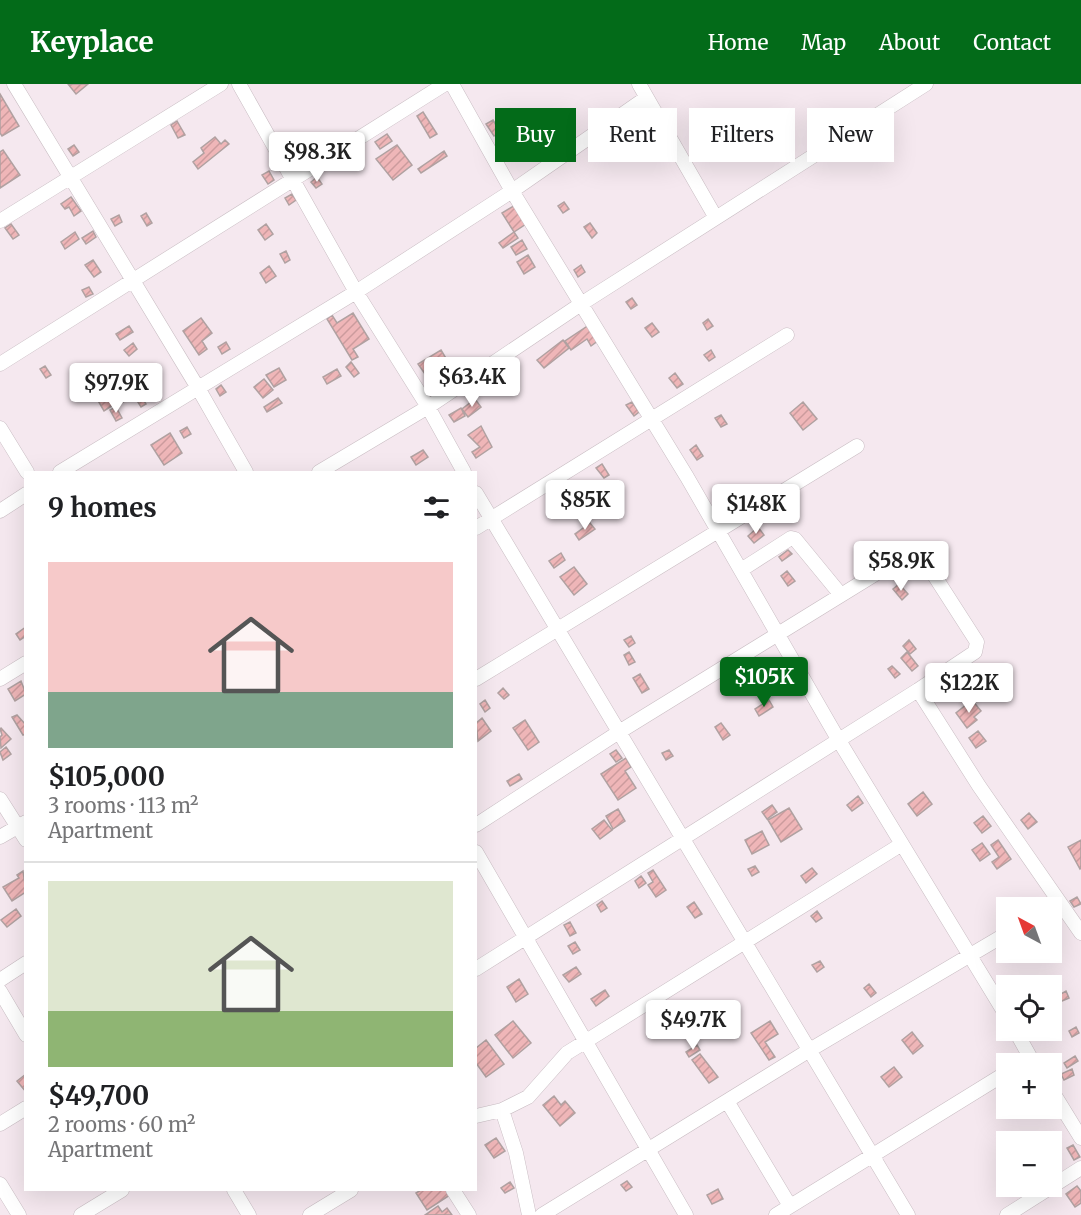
<!DOCTYPE html>
<html lang="en">
<head>
<meta charset="utf-8">
<style>
	:root { --surface:#fff; --page:#f2f2f2; --text:#202124; --muted:#757577; --line:#e0e0e0; --accent:#036b19 }
	body { margin:0; font-family:Merriweather,serif; background:var(--page); color:var(--text); height:100vh; display:flex; flex-direction:column; font-size:22px; white-space:nowrap }
	* { box-sizing:border-box; margin:0 }
	p { font-size:20px; color:var(--muted) }
	.icon { flex:none; width:33px; height:33px; fill:none; stroke:currentColor; stroke-width:2; stroke-linecap:round; stroke-linejoin:round }
	.map { position:relative; flex:1; overflow:hidden }
	.side { position:absolute; left:24px; top:387px; width:453px; height:720px; display:flex; flex-direction:column; background:var(--surface); border-radius:0px; box-shadow:0 6px 24px #0002 }
	.side>* { flex:none }
	.top-card { position:absolute; left:495px; top:24px; width:495px; height:54px; display:flex; gap:12px }
	.needle { width:39px; rotate:319deg }
	.tools { position:absolute; left:996px; top:813px; display:grid; gap:12px }
	.tools a { display:grid; place-items:center; width:66px; height:66px; border-radius:0px; background:var(--surface); box-shadow:0 6px 24px #0002; font-size:30px }
	.price { position:absolute; translate:-50% -51px; padding:0 14px; border-radius:6px; background:#fff; color:#222; font-size:20px; line-height:39px; filter:drop-shadow(0 2px 3px #0008) }
	.price::after { content:''; position:absolute; left:50%; top:36px; width:18px; height:14px; margin-left:-9px; background:inherit; clip-path:polygon(0 0,100% 0,50% 100%) }
	.price.selected { background:var(--accent); color:#fff }
	ul { padding:0; list-style:none }
	li { display:grid; align-content:center; gap:12px; height:318px; padding:0 24px }
	li+li { border-top:2px solid var(--line) }
	li span { display:grid; place-items:center; height:186px; border-radius:0px; color:#555 }
	li>.icon { margin-inline-start:auto }
	span .icon { width:108px; height:108px; fill:#fffc; stroke-width:1 }
	li b { font-size:26px }
	h2 { display:flex; justify-content:space-between; align-items:center; height:72px; padding:0 24px; font-size:26px }
	.tag { padding:0 21px; border-radius:0px; background:var(--surface); box-shadow:0 6px 24px #0002; font-size:21px; line-height:54px }
	.tag.selected { background:var(--accent); color:#fff }
	header { display:flex; align-items:center; gap:36px; box-sizing:border-box; height:84px; padding:0 30px; background:var(--accent); color:#fff }
	header strong { font-size:28px }
	nav { display:flex; gap:33px; margin-inline-start:auto; font-size:21px }
	.map>svg:first-child { display:block }
	.building { fill:url(#building-hatch); stroke:#b0a1a1; stroke-width:1.5 }
	.lines { fill:none; stroke-linecap:round; stroke-linejoin:round }
	.street-casing { stroke:#c9bdc3; stroke-width:15 }
	.street { stroke:#fff; stroke-width:14 }
</style>
</head>
<body>
<header>
<strong>Keyplace</strong>
<nav><a>Home</a><a>Map</a><a>About</a><a>Contact</a></nav>
</header>
<div class="map">
<svg width="1081" height="1131" viewBox="0 0 1081 1131">
	<defs>
		<pattern id="building-hatch" width="6" height="6" patternUnits="userSpaceOnUse" patternTransform="scale(1.5)"><rect width="6" height="6" fill="#efb6b8"/><path d="M-1 1l2-2M0 6l6-6M5 7l2-2" fill="none" stroke="#cc9b9d"/></pattern>
	</defs>
	<rect width="100%" height="100%" fill="#f5e8ef"/>
	<path class="building" d="M68,0H88L76,10Z
		M0,10L19,42L2,52L0,49Z
		M423,28L437,50L430,54L417,32Z
		M523,29L527,35L519,39L516,33Z
		M493,36L500,48L494,52L486,40Z
		M177,37L185,51L178,54L171,41Z
		M533,46L536,51L523,58L520,53Z
		M387,50L392,57L380,65L375,58Z
		M215,53L221,60L225,56L229,60L198,85L193,78L204,69L201,64Z
		M74,61L79,68L73,72L68,65Z
		M397,61L412,81L393,96L376,75Z
		M3,66L20,91L0,104V68Z
		M444,67L447,72L421,89L418,85Z
		M269,87L274,96L268,100L262,91Z
		M317,93L322,100L316,104L311,98Z
		M292,110L296,116L289,121L285,114Z
		M71,113L81,127L74,132L69,123L65,125L61,120Z
		M564,118L569,125L563,129L558,122Z
		M517,120L529,138L514,148L502,129Z
		M146,129L152,139L147,142L141,132Z
		M119,131L122,138L115,142L111,135Z
		M590,139L597,149L592,154L584,143Z
		M11,140L19,151L13,155L5,144Z
		M266,140L273,150L265,156L258,146Z
		M93,147L96,153L86,160L82,154Z
		M75,148L79,155L65,165L61,158Z
		M514,148L518,154L503,164L499,159Z
		M522,156L527,165L516,171L511,163Z
		M286,167L290,176L285,179L280,170Z
		M528,171L535,183L524,190L517,178Z
		M93,176L101,188L94,193L85,181Z
		M581,181L585,188L578,193L574,186Z
		M269,182L276,192L266,199L260,189Z
		M89,203L93,210L86,213L82,206Z
		M632,214L637,221L631,225L626,218Z
		M353,229L369,255L353,265L358,273L352,276L327,235L332,231L337,239Z
		M201,234L212,249L202,257L207,265L199,271L183,247Z
		M708,235L713,242L707,246L703,239Z
		M652,239L659,248L652,253L645,244Z
		M589,241L599,256L591,262L587,255L571,266L565,257Z
		M129,242L133,248L120,256L116,250Z
		M563,256L569,264L544,284L537,276Z
		M226,258L230,265L222,270L218,263Z
		M133,259L137,265L129,272L124,266Z
		M441,266L447,276L425,290L418,280Z
		M711,266L715,273L709,277L704,271Z
		M351,278L359,289L354,293L346,283Z
		M45,282L51,291L46,294L40,285Z
		M279,284L286,296L274,303L266,291Z
		M337,285L341,292L327,300L323,293Z
		M675,289L683,300L677,304L669,294Z
		M264,295L273,306L263,314L254,303Z
		M221,301L226,308L220,312L216,305Z
		M98,305L105,317L111,313L115,320L104,327L93,308Z
		M123,306L127,316L121,319L117,309Z
		M141,312L146,320L141,323L136,315Z
		M278,314L282,319L267,328L264,323Z
		M475,315L481,323L468,333L462,325Z
		M632,318L639,328L634,332L626,321Z
		M803,318L817,335L803,346L790,329Z
		M116,323L122,334L116,337L110,326Z
		M461,324L465,332L454,338L449,331Z
		M721,331L727,340L721,343L715,334Z
		M481,342L492,363L476,374L472,368L480,363L468,351Z
		M187,343L191,350L184,354L180,347Z
		M170,349L182,369L164,381L151,361Z
		M696,361L703,372L697,376L690,366Z
		M423,366L428,373L416,381L411,373Z
		M602,380L609,391L604,394L596,384Z
		M590,439L595,445L579,456L575,450Z
		M758,443L764,451L754,459L748,452Z
		M788,466L792,470L782,477L779,473Z
		M561,469L565,476L554,484L549,477Z
		M574,483L587,500L574,511L560,493Z
		M787,487L795,497L788,502L781,492Z
		M899,500L908,510L902,516L893,505Z
		M26,543V552L20,556L16,550Z
		M631,552L635,559L629,563L624,556Z
		M909,556L916,565L910,570L903,562Z
		M629,568L635,578L629,581L624,571Z
		M907,568L918,582L912,587L901,574Z
		M892,582L900,590L895,594L888,585Z
		M640,590L649,605L642,609L633,594Z
		M21,597L26,610L15,617L8,605Z
		M503,604L509,611L504,615L498,609Z
		M485,616L490,624L485,628L480,620Z
		M769,616L773,623L759,632L755,625Z
		M972,616L981,627L974,633L977,636L967,644L956,629Z
		M17,631L26,641V650L23,651L12,633Z
		M482,634L491,647L478,657L476,639Z
		M525,636L539,658L528,666L513,644Z
		M721,639L730,651L723,656L715,643Z
		M1,644L11,655L1,664L0,653L2,651L0,645Z
		M978,647L986,657L976,664L969,654Z
		M6,663L11,670L3,676L0,668Z
		M616,666L622,674L616,678L610,670Z
		M669,666L673,672L666,676L662,669Z
		M626,674L631,683L625,687L636,704L618,716L601,690Z
		M519,690L522,695L510,702L507,697Z
		M923,708L932,720L917,732L908,720Z
		M858,712L863,719L852,727L847,721Z
		M772,721L777,728L767,735L762,728Z
		M789,724L802,745L781,758L768,736Z
		M618,725L625,737L613,745L606,732Z
		M1029,729L1037,738L1028,745L1021,736Z
		M983,732L991,742L982,749L974,739Z
		M604,736L612,746L600,755L592,745Z
		M762,747L769,761L752,770L745,756Z
		M998,756L1011,775L997,785L992,778L999,773L991,761Z
		M1081,756V784L1080,785L1068,763Z
		M982,759L990,770L980,777L972,766Z
		M755,782L759,788L752,792L748,785Z
		M812,784L817,790L806,799L801,792Z
		M653,786L666,806L656,813L648,801L653,798L648,789Z
		M23,787L26,808L12,817L3,803L19,794L17,791Z
		M641,792L646,799L639,804L635,797Z
		M1077,813L1081,820L1074,823L1070,817Z
		M602,817L607,824L601,828L597,821Z
		M694,818L702,830L695,834L687,823Z
		M16,825L21,832L7,843L1,836Z
		M817,827L822,834L816,838L811,832Z
		M570,838L576,849L570,852L564,841Z
		M575,858L580,866L573,870L568,862Z
		M820,877L824,883L817,888L812,881Z
		M576,883L581,890L569,898L563,891Z
		M519,895L528,910L516,918L507,903Z
		M869,900L876,909L871,913L864,904Z
		M605,906L609,912L596,922L591,915Z
		M1066,907L1069,914L1062,917L1059,911Z
		M661,926L666,935L661,938L656,929Z
		M513,937L531,959L513,974L495,951Z
		M770,937L778,950L765,958L775,973L769,976L751,949Z
		M1076,943L1079,949L1072,953L1069,947Z
		M912,948L923,962L913,970L902,956Z
		M486,956L504,980L486,993L476,979V964Z
		M697,961L700,966L689,973L686,968Z
		M700,970L718,993L709,999L692,976Z
		M1075,972L1078,977L1067,984L1064,979Z
		M894,983L902,993L889,1003L881,993Z
		M1072,985L1074,991L1064,996L1061,990Z
		M26,990V1008L17,997Z
		M554,1012L561,1021L565,1017L575,1029L560,1042L543,1021Z
		M496,1054L505,1067L494,1074L485,1061Z
		M1073,1061L1080,1073L1074,1076L1067,1064Z
		M627,1097L632,1103L626,1107L621,1101Z
		M510,1098L514,1104L505,1109L501,1104Z
		M1077,1102L1081,1107V1119L1075,1123L1066,1110Z
		M718,1105L723,1115L712,1120L707,1111Z
		M421,1106H447L450,1111L427,1126L416,1109Z
		M438,1122L442,1128L447,1124L452,1131H425Z"/>
	<g class="lines">
		<defs>
			<path id="street" d="M14,0L198,304L246,388
				M239,0L356,208L428,323L464,388
				M452,0L512,107L687,393L838,655L1006,931
				M639,0L716,134
				M0,137L221,0
				M0,280L445,0
				M0,344L27,388
				M60,388L356,208L512,107L646,14
				M319,388L428,323L581,220L926,0
				M476,409L908,1131
				M0,427L26,410
				M476,444L787,251
				M741,486L791,454L795,455L841,511
				M0,595L26,579
				M476,595L857,362
				M918,606L979,702L1081,849
				M0,715L26,756
				M476,741L619,648L911,468L923,474L977,558L975,568L918,606L476,885
				M0,753L26,738
				M476,768L686,1131
				M0,896L26,879
				M0,907L26,951
				M1015,946L1034,980
				M1052,1007L1081,1054
				M727,1017L790,1122
				M502,1026L516,1069L529,1131
				M476,1032L502,1026L528,1013L567,969L902,760
				M0,1040L26,1024
				M0,1100L19,1131
				M234,1106L249,1131
				M453,1106L469,1131
				M81,1131L122,1106
				M310,1131L351,1106
				M542,1131L808,967L1006,850
				M776,1131L1006,989
				M1007,1131L1081,1084"/>
		</defs>
		<use href="#street" class="street-casing"/>
		<use href="#street" class="street"/>
	</g>
</svg>
<div class="tools">
<a><svg class="needle" viewBox="-14 -14 28 28"><path d="M0-13l5 13h-10z" fill="#e53935"/><path d="M0 13l5-13h-10z" fill="#757577"/></svg></a>
<a><svg class="icon" aria-label="locate" viewBox="0 0 24 24"><circle cx="12" cy="12" r="6"/><path d="M12 2v4M12 18v4M2 12h4M18 12h4"/></svg></a>
<a>+</a>
<a>−</a>
</div>
<b class="price" style="left:317px;top:99px">$98.3K</b>
<b class="price" style="left:472px;top:324px">$63.4K</b>
<b class="price" style="left:116px;top:330px">$97.9K</b>
<b class="price" style="left:585px;top:447px">$85K</b>
<b class="price" style="left:756px;top:451px">$148K</b>
<b class="price" style="left:901px;top:508px">$58.9K</b>
<b class="price selected" style="left:764px;top:624px">$105K</b>
<b class="price" style="left:969px;top:630px">$122K</b>
<b class="price" style="left:693px;top:967px">$49.7K</b>
<div class="top-card">
<a class="tag selected">Buy</a>
<a class="tag">Rent</a>
<a class="tag">Filters</a>
<a class="tag">New</a>
</div>
<section class="side">
<h2>9 homes<svg class="icon" aria-label="filters" viewBox="0 0 24 24"><path d="M4 7h16M4 17h16"/><circle cx="9" cy="7" r="2"/><circle cx="15" cy="17" r="2"/></svg></h2>
<ul>
<li><span style="background:linear-gradient(#f6c9c9 70%,#7fa58c 0)"><svg class="icon" aria-label="home" viewBox="0 0 24 24"><path d="M3 11l9-7 9 7M6 9v11h12V9"/></svg></span><div><b>$105,000</b><p>3 rooms · 113 m²</p><p>Apartment</p></div></li>
<li><span style="background:linear-gradient(#dfe7d0 70%,#8fb573 0)"><svg class="icon" aria-label="home" viewBox="0 0 24 24"><path d="M3 11l9-7 9 7M6 9v11h12V9"/></svg></span><div><b>$49,700</b><p>2 rooms · 60 m²</p><p>Apartment</p></div></li>
</ul>
</section>
</div>
</body>
</html>
